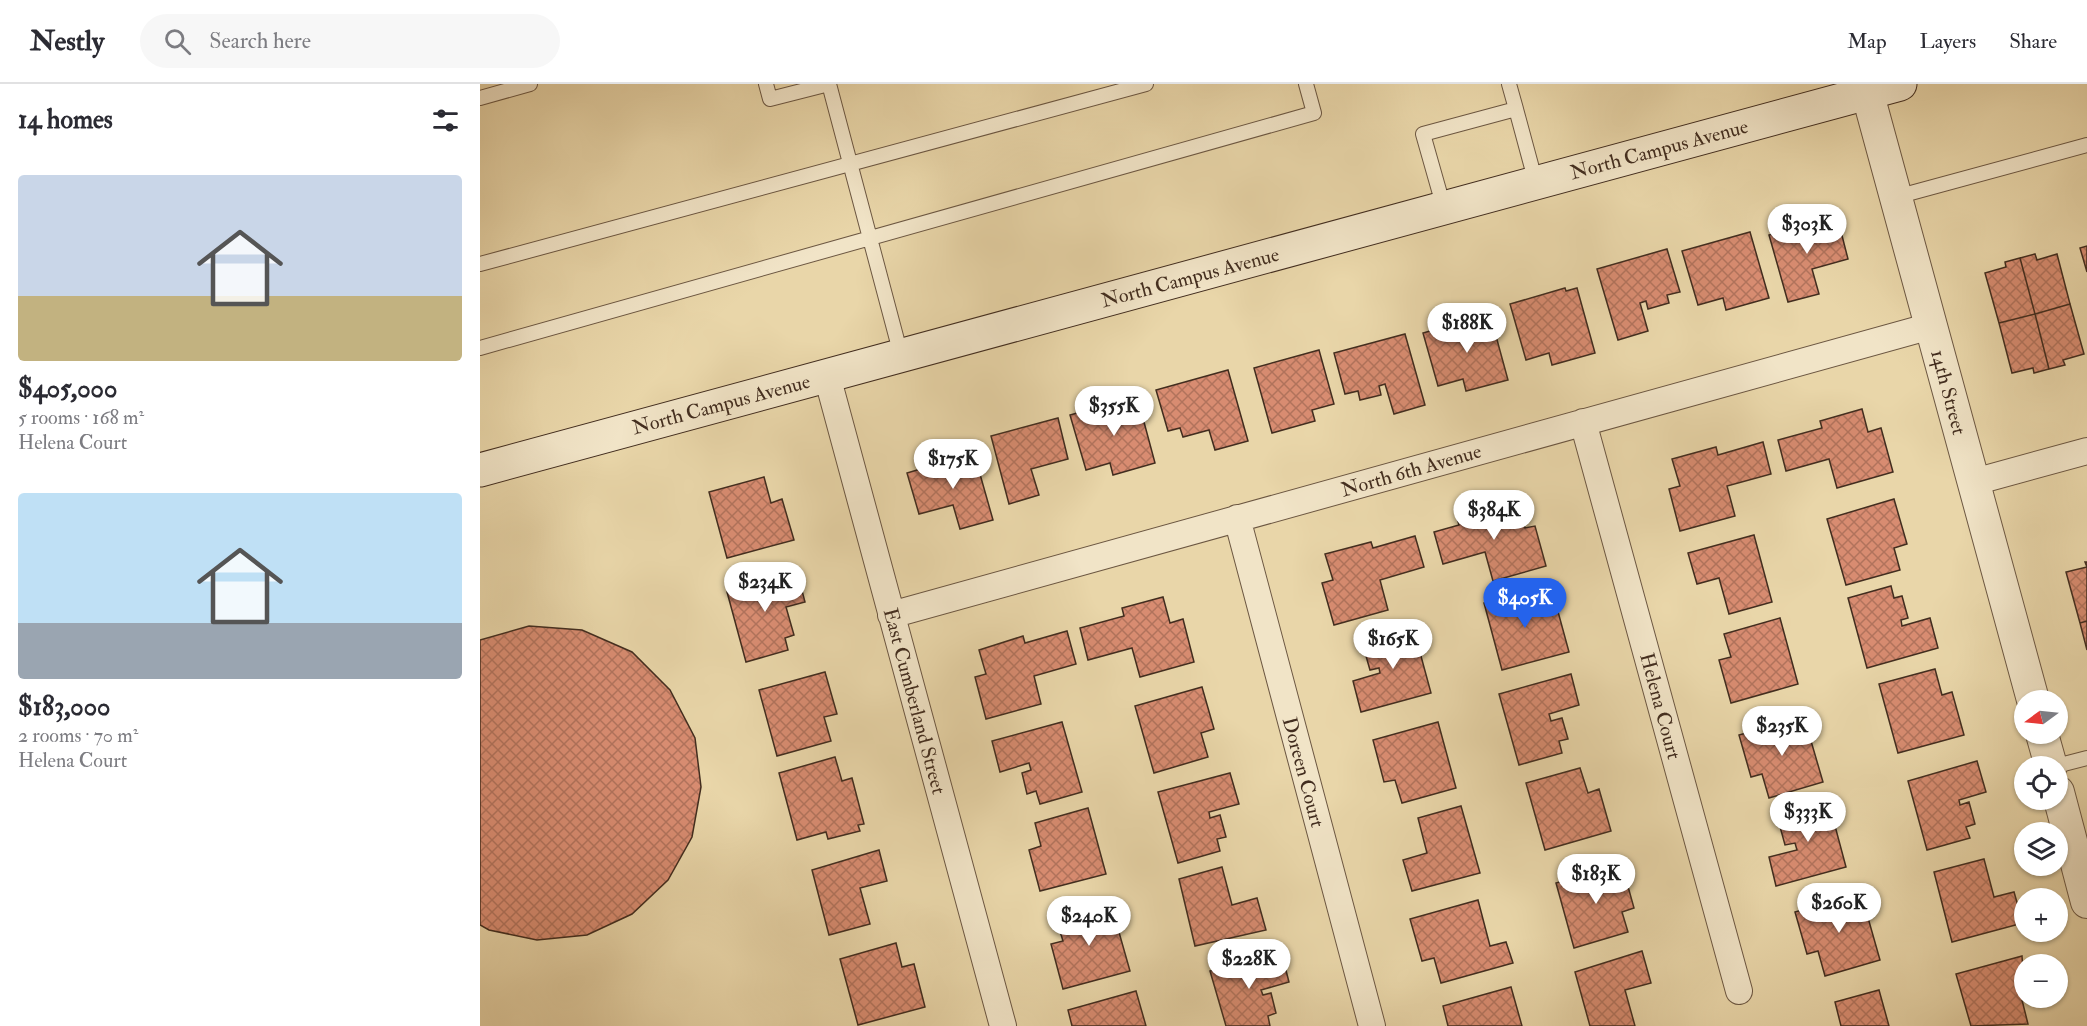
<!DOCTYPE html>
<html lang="en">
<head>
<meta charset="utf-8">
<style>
	:root { --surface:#fff; --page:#f7f7f7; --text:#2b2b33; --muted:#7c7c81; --line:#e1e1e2; --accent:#2563eb }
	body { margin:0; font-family:"IM FELL Double Pica",serif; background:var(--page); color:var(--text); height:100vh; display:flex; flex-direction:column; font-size:22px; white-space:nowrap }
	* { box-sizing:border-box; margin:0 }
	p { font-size:20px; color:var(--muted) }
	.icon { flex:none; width:33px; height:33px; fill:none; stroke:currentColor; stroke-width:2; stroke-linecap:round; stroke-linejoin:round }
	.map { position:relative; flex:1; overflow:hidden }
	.details { display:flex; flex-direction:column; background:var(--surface); width:480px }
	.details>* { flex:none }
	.needle { width:39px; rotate:255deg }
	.fabs { position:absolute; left:1534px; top:606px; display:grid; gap:12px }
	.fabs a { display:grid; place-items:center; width:54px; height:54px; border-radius:50%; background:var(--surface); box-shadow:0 2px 4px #0004; font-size:30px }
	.price { position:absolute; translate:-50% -51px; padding:0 14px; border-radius:21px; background:#fff; color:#222; font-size:20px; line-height:39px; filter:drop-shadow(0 2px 3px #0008) }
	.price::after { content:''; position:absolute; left:50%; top:36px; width:18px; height:14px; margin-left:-9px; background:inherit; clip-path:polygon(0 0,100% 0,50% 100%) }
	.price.current { background:var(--accent); color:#fff }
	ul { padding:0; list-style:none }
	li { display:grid; align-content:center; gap:12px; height:318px; padding:0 18px }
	li span { display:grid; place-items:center; height:186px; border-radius:6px; color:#555 }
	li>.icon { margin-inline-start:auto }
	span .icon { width:108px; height:108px; fill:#fffc; stroke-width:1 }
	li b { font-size:26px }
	h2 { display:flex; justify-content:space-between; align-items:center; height:72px; padding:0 18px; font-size:26px }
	header { display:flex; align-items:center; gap:36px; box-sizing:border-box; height:84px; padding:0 30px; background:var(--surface); border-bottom:2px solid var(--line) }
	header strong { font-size:28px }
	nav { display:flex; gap:33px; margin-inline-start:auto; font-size:21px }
	.search { width:420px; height:54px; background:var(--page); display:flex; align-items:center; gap:15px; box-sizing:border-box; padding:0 21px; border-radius:33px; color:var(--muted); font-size:22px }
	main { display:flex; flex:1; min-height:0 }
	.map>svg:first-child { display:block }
	.building { fill:url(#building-cross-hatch); stroke:#422d1f; stroke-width:1.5 }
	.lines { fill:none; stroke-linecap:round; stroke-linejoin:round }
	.service-casing { stroke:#6c5742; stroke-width:16 }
	.minor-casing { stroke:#6c5742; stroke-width:28 }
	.tertiary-casing { stroke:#6c5742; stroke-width:34 }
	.secondary-casing { stroke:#422d1f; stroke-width:35 }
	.service { stroke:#f1e4c7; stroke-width:14 }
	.minor { stroke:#f1e4c7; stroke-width:26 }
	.tertiary { stroke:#f1e4c7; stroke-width:32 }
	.secondary { stroke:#f1e4c7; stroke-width:33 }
	.labels { text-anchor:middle; stroke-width:6; stroke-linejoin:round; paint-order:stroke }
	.street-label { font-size:20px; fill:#422d1f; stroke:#f1e4c7 }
</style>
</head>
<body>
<header>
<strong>Nestly</strong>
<div class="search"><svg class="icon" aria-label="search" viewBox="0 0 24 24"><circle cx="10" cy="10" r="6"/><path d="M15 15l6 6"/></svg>Search here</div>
<nav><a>Map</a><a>Layers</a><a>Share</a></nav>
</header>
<main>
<section class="details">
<h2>14 homes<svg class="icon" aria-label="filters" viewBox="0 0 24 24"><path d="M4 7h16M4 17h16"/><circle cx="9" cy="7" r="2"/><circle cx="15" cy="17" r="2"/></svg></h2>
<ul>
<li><span style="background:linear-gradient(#c9d6e8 65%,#c2b280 0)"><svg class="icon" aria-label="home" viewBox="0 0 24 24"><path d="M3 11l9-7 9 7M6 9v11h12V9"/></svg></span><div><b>$405,000</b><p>5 rooms · 168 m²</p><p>Helena Court</p></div></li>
<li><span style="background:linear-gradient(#bfe0f5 70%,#9aa5b1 0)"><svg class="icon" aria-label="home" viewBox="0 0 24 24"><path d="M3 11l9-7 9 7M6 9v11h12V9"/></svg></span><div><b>$183,000</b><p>2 rooms · 70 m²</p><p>Helena Court</p></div></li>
</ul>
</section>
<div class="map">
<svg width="1607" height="942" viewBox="0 0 1607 942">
	<defs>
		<pattern id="building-cross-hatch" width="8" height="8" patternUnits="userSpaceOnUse" patternTransform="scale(1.5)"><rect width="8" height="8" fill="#d88c71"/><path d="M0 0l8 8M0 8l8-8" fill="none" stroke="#b1735c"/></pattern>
	</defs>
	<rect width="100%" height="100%" fill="#e9d6a9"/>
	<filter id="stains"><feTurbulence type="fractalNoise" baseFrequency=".00333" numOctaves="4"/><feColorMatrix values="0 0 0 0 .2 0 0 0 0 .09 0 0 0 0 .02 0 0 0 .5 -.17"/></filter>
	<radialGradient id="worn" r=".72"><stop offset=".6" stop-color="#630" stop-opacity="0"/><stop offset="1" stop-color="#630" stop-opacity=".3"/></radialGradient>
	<path class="building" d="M1357,132L1368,175L1332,185L1339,210L1308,218L1289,151Z
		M1270,148L1289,214L1246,226L1243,214L1218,221L1202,167Z
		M1607,162V188L1600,164Z
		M1187,165L1200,208L1187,211L1189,219L1168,225L1166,217L1160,219L1168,247L1138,256L1117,185Z
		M1555,170L1557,176L1577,170L1590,220L1555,230L1540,174Z
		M1540,174L1555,230L1519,239L1505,189L1526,183L1525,178Z
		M1085,204L1086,207L1097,204L1115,269L1072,281L1069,269L1046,276L1030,220Z
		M1590,220L1604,270L1583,276L1585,281L1569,285L1555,230Z
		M1010,230L1028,296L986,307L983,295L958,302L943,249Z
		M1555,230L1569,285L1554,289L1553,284L1532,289L1519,239Z
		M925,250L945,321L914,330L905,300L899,302L901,311L880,316L878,307L865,310L854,269Z
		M839,266L854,320L832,326L835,337L792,349L774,284Z
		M748,286L768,357L735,366L729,346L703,353L700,344L688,347L676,306Z
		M657,312L675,379L633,391L630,379L606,386L590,331Z
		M1382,325L1388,348L1401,344L1413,388L1357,404L1349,375L1306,387L1298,356L1342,344L1340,337Z
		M578,334L588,375L551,385L559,411L529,420L511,352Z
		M1283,358L1291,390L1247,402L1255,432L1200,447L1189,405L1200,402L1192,375L1236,363L1238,371Z
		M494,369L513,436L480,445L473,421L439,430L427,389Z
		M284,393L291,419L302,415L314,456L247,474L229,408Z
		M1414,415L1427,460L1414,464L1420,486L1366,501L1347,435Z
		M1037,417L1045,444L1055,442L1066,482L1013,497L1005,468L963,480L954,448L979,441L977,434Z
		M1274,451L1292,518L1249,530L1239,494L1217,500L1208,469Z
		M935,452L944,483L900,496L908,526L854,541L842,499L853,496L845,470L891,458L893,464Z
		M1605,478H1607V537L1600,539L1586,488L1607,483Z
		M287,488L290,496L317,488L325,518L306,523L314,551L305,554L308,566L266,578L247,508L260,504L258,496Z
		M1411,502L1414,514L1422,512L1428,534L1421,536L1422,542L1450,534L1458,564L1387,584L1368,514Z
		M1059,504L1065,527L1077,524L1089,568L1022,586L1004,519Z
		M683,513L690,539L703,535L714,578L660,593L652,564L608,576L600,544L644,532L642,524Z
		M1300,534L1318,600L1251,619L1239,576L1251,573L1244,550Z
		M1607,537V566L1600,539Z
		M932,539L951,609L881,628L873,597L900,589L899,584L890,586L884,565L893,563L890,550Z
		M49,542L102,546L152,568L190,606L215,654L221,703L212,753L188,796L152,830L107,851L57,856L9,846L0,841V556Z
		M587,547L596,580L554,592L561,620L506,635L495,593L506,590L499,566L543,552L545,559Z
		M1455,585L1462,611L1472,608L1484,651L1418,669L1399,600Z
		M345,588L357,630L344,633L351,657L297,672L279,606Z
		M1091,590L1099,621L1069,630L1071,637L1082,634L1088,655L1079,657L1082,669L1039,681L1019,610Z
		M722,603L734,645L721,649L728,673L674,689L655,622Z
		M1324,633L1343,698L1289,714L1282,690L1271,693L1259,651Z
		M582,638L602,708L560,720L556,707L547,710L542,689L551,686L549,679L520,688L512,657Z
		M958,638L976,704L922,719L915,696L904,698L893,656Z
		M355,673L362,697L372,694L384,740L378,741L380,747L348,755L346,748L317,756L299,689Z
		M1497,677L1506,708L1479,716L1480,721L1489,718L1495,740L1486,743L1490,754L1447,766L1428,697Z
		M1100,684L1108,709L1119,705L1131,747L1065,766L1046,699Z
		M750,689L759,720L729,728L730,734L740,731L746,753L737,755L740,767L698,779L678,708Z
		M1347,712L1366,783L1296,802L1289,773L1317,766L1315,759L1305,761L1299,739L1307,737L1304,724Z
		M981,722L1000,789L932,807L923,776L947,769L938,734Z
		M608,724L626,790L560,807L549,766L561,762L555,739Z
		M399,766L407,797L380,804L390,840L349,851L332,786Z
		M1504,775L1514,813L1534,808L1543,839L1472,858L1454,788Z
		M1142,781L1154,824L1142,828L1148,848L1094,864L1076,799Z
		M742,783L752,821L777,814L786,846L715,862L699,795Z
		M1381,809L1400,876L1345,892L1338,867L1327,870L1315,828Z
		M998,816L1010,862L1026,858L1033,879L961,899L954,874L942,877L930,835Z
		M631,820L650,887L583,905L571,860L583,857L576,834Z
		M416,859L422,883L434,880L445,923L378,941L360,875Z
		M801,867L809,898L781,906L783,911L791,909L796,929L788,932L790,942H746L730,887Z
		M1162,867L1171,899L1145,906L1155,942H1110L1095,888Z
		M1542,872L1545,914H1552L1542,916L1548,940L1491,942L1476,890Z
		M1031,903L1042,942H968L963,922Z
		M1399,906L1409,942H1361L1355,918Z
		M656,907L666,942H592L588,926Z"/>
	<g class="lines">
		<defs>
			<path id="service" d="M286,0L290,15L349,0
				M349,0L421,271
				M1029,0L1036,25
				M0,14L50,0
				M1416,113L1607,61
				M964,124L943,50L1036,25L1056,99
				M0,180L666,0
				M0,264L834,29L826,0
				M1576,682L1607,674"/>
			<path id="minor" d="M347,292L523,942
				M1103,338L1259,907
				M1494,398L1607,367
				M757,434L892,942
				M411,531L1451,242"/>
			<path id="tertiary" d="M1385,0L1553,616
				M1562,650L1571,682
				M1578,708L1607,818"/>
			<path id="secondary" d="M0,386L1420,0"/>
		</defs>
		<use href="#service" class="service-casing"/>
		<use href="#minor" class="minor-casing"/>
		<use href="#tertiary" class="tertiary-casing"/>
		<use href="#secondary" class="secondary-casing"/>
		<use href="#service" class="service"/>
		<use href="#minor" class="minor"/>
		<use href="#tertiary" class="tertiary"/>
		<use href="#secondary" class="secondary"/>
	</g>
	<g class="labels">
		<g class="street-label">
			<text transform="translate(1179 65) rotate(-15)" y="7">North Campus Avenue</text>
			<text transform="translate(710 193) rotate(-15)" y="7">North Campus Avenue</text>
			<text transform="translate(1469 308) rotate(75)" y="7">14th Street</text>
			<text transform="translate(241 320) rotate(-15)" y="7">North Campus Avenue</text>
			<text transform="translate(931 386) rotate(-16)" y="7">North 6th Avenue</text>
			<text transform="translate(435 617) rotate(75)" y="7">East Cumberland Street</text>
			<text transform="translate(1181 622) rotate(75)" y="7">Helena Court</text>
			<text transform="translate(824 688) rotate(75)" y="7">Doreen Court</text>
		</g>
	</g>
	<rect width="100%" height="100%" filter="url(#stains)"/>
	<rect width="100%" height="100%" fill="url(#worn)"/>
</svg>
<div class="fabs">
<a><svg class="needle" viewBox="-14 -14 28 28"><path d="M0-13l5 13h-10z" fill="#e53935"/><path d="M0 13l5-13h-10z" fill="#7c7c81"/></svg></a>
<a><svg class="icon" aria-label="locate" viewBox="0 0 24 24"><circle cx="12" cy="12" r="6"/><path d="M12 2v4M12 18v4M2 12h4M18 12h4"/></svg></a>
<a><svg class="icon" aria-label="layers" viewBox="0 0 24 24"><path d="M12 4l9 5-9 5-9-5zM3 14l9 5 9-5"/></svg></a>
<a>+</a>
<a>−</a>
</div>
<b class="price" style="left:1327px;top:171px">$303K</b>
<b class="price" style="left:987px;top:270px">$188K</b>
<b class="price" style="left:634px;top:353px">$355K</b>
<b class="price" style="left:473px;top:406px">$175K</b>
<b class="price" style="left:1014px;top:457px">$384K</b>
<b class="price" style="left:285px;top:529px">$234K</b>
<b class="price current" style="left:1045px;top:545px">$405K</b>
<b class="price" style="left:913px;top:586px">$165K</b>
<b class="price" style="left:1302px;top:673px">$235K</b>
<b class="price" style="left:1328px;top:759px">$333K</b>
<b class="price" style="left:1116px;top:821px">$183K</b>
<b class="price" style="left:1359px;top:850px">$260K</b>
<b class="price" style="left:609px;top:863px">$240K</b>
<b class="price" style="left:769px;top:906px">$228K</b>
</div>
</main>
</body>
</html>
